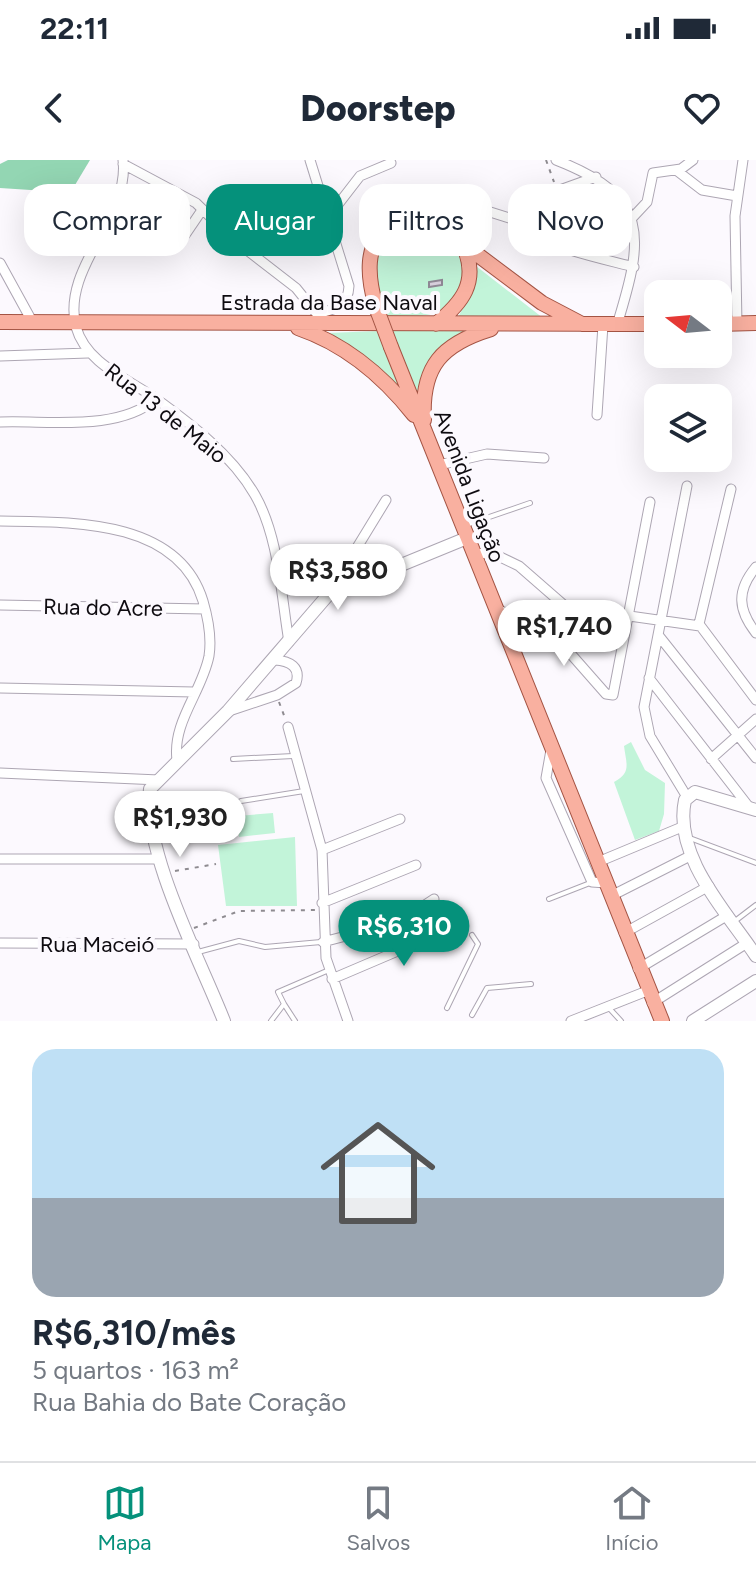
<!DOCTYPE html>
<html lang="pt">
<head>
<meta charset="utf-8">
<style>
	:root { --surface:#fff; --page:#f6f6f7; --text:#1f2937; --muted:#747a83; --line:#e0e1e3; --accent:#05917b }
	body { margin:0; font-family:Figtree,sans-serif; background:var(--page); color:var(--text); height:100vh; display:flex; flex-direction:column; font-size:30px; white-space:nowrap }
	* { box-sizing:border-box; margin:0 }
	p { font-size:26px; color:var(--muted) }
	.icon { flex:none; width:44px; height:44px; fill:none; stroke:currentColor; stroke-width:2; stroke-linecap:round; stroke-linejoin:round }
	.map { position:relative; height:861px; overflow:hidden }
	.details { display:flex; flex-direction:column; background:var(--surface); flex:1 }
	.details>* { flex:none }
	.guide { position:absolute; left:24px; top:24px; width:708px; height:72px; display:flex; gap:16px }
	.needle { width:52px; rotate:286deg }
	.controls { position:absolute; left:644px; top:120px; display:grid; gap:16px }
	.controls a { display:grid; place-items:center; width:88px; height:88px; border-radius:16px; background:var(--surface); box-shadow:0 8px 32px #0002; font-size:40px }
	.price { position:absolute; translate:-50% -68px; padding:0 18px; border-radius:28px; background:#fff; color:#222; font-size:26px; line-height:52px; filter:drop-shadow(0 2px 4px #0008) }
	.price::after { content:''; position:absolute; left:50%; top:48px; width:24px; height:18px; margin-left:-12px; background:inherit; clip-path:polygon(0 0,100% 0,50% 100%) }
	.price.current { background:var(--accent); color:#fff }
	ul { padding:0; list-style:none }
	li { display:grid; align-content:center; gap:16px; height:424px; padding:0 32px }
	li span { display:grid; place-items:center; height:248px; border-radius:24px; color:#555 }
	li>.icon { margin-inline-start:auto }
	span .icon { width:144px; height:144px; fill:#fffc; stroke-width:1 }
	li b { font-size:34px }
	.chip { padding:0 28px; border-radius:24px; background:var(--surface); box-shadow:0 8px 32px #0002; font-size:28px; line-height:72px }
	.chip.current { background:var(--accent); color:#fff }
	.status { display:flex; justify-content:space-between; align-items:center; height:56px; padding:0 40px; background:var(--surface); direction:ltr }
	.status svg { height:22px; fill:currentColor }
	header { display:flex; justify-content:space-between; align-items:center; height:104px; padding:0 32px; background:var(--surface); font-size:36px; font-weight:800 }
	.menu { display:flex; justify-content:space-around; align-items:center; height:112px; border-top:2px solid var(--line); background:var(--surface); font-size:22px; color:var(--muted) }
	.menu a { display:grid; justify-items:center; gap:4px }
	.menu .current { color:var(--accent) }
	.map>svg:first-child { display:block }
	.green { fill:#c2f4d9 }
	.forest { fill:#93d6b3 }
	.building { fill:#d9d1de; stroke:#908996; stroke-width:2 }
	.lines { fill:none; stroke-linecap:round; stroke-linejoin:round }
	.service-casing { stroke:#ada6b3; stroke-width:6 }
	.minor-casing { stroke:#ada6b3; stroke-width:11 }
	.secondary-casing { stroke:#ada6b3; stroke-width:14 }
	.primary-casing { stroke:#a45444; stroke-width:16 }
	.path { stroke:#8e8b90; stroke-width:2; stroke-dasharray:4 6; stroke-linecap:butt }
	.service { stroke:#fff; stroke-width:4 }
	.minor { stroke:#fff; stroke-width:9 }
	.secondary { stroke:#fff; stroke-width:12 }
	.primary { stroke:#f9b0a0; stroke-width:14 }
	.primary-bridge-casing { stroke:#a45444; stroke-width:16; stroke-linecap:butt }
	.primary-bridge { stroke:#f9b0a0; stroke-width:14 }
	.labels { text-anchor:middle; stroke-width:8; stroke-linejoin:round; paint-order:stroke }
	.street-label { font-size:22px; fill:#0e0b10; stroke:#fcf9fe }
</style>
</head>
<body>
<div class="status"><b>22:11</b><svg viewBox="0 0 49 12"><path d="M0 12V9h3v3zM5 12V6h3v6zM10 12V3h3v9zM15 12V0h3v12zM26 1h20v11H26zM47 4h2v5h-2z"/></svg></div>
<header><svg class="icon" aria-label="back" viewBox="0 0 24 24"><path d="M15 5l-7 7 7 7"/></svg>Doorstep<svg class="icon" aria-label="heart" viewBox="0 0 24 24"><path d="M12 20l-8-8c-3-5 5-10 8-4 3-6 11-1 8 4z"/></svg></header>
<div class="map">
<svg width="756" height="861" viewBox="0 0 756 861">
	<rect width="100%" height="100%" fill="#fcf9fe"/>
	<path class="green" d="M413,68C460,71 489,133 437,152C421,158 403,156 386,156C375,122 363,73 413,68Z
		M476,106L543,158L458,157L474,129Z
		M379,171L403,234L327,173Z
		M392,171H470L462,174L419,237Z
		M631,582L645,610L665,623L664,654L659,671L635,680L614,622C632,613 626,603 624,586Z
		M273,653L275,673L239,677L237,656Z
		M295,677L297,746H226L218,685Z"/>
	<path class="forest" d="M8,0H90L75,25L46,31L0,28V4Z"/>
	<path class="building" d="M442,120V125L429,127V122Z"/>
	<g class="lines">
		<defs>
			<path id="service" d="M466,365L530,343
				M233,599L293,596
				M241,641L304,631
				M687,677L756,703
				M549,739L590,723
				M735,761L756,745
				M198,792L239,781L265,787L321,782
				M284,844L295,861
				M447,848L478,784L472,775
				M609,848L621,861
				M472,855L487,828L531,824
				M271,861L284,844L278,832L329,810"/>
			<path id="minor" d="M123,0C130,58 61,107 76,167C86,203 126,218 155,238C191,264 232,295 255,335C279,377 281,435 289,482
				M310,0L349,126C348,147 335,149 317,154
				M556,0C651,37 644,77 617,165
				M123,4L196,43L234,80L296,128L317,154L320,165
				M676,10L702,30L737,36
				M596,17L557,31L519,61C527,84 609,100 634,107
				M446,38L519,61
				M112,47L179,77L185,75L202,50
				M632,58L647,42L653,13L681,9L693,0
				M326,60L360,16L391,3
				M0,103L33,163
				M737,164L735,56L743,0
				M0,196L88,193
				M597,255L603,165
				M0,262C48,260 117,272 156,239
				M439,305L487,294L544,298
				M731,329L699,464L756,540
				M0,361C69,362 178,358 203,441C208,458 212,477 209,496C202,532 172,562 177,600
				M473,394L492,393L519,406L566,447L700,466
				M756,407C736,431 738,450 756,473
				M328,435L386,340
				M0,445L205,449
				M495,448L555,476L606,534L613,535L650,342
				M659,476L756,598
				M649,518L749,647
				M0,528L194,532
				M229,551L277,535L296,523C301,507 290,501 275,500
				M288,567L322,690L326,798L348,861
				M551,590L546,618L592,722L606,723
				M711,599L756,559
				M0,613L159,620
				M687,637L650,576L644,547L687,326
				M322,690L400,659
				M0,699H160
				M598,702L682,667
				M611,736L692,695
				M322,743L416,705
				M624,773L709,726
				M323,782L399,762L434,739
				M0,783L194,784
				M638,809L728,755
				M332,819L414,784L445,751
				M652,843L747,783
				M571,861L647,831"/>
			<path id="secondary" d="M756,650L695,632L685,640C673,696 726,751 756,796
				M224,861C201,802 142,690 150,629L228,551L328,435L467,378
				M693,861L756,821"/>
			<path id="primary" d="M376,147C368,119 363,84 390,64L413,60L438,65L542,143L582,164
				M0,162L658,164
				M436,164C462,143 479,122 464,87
				M718,164L756,163
				M298,168C345,184 384,217 414,255
				M391,187L662,861
				M424,260C421,206 442,184 491,169"/>
		</defs>
		<use href="#service" class="service-casing"/>
		<use href="#minor" class="minor-casing"/>
		<use href="#secondary" class="secondary-casing"/>
		<use href="#primary" class="primary-casing"/>
		<path class="path" d="M546,0L554,22
			M279,542L285,558
			M175,711L216,704
			M194,768L239,751L316,750"/>
		<use href="#service" class="service"/>
		<use href="#minor" class="minor"/>
		<use href="#secondary" class="secondary"/>
		<use href="#primary" class="primary"/>
		<defs>
			<path id="primary-bridge" d="M376,147L391,187"/>
		</defs>
		<use href="#primary-bridge" class="primary-bridge-casing"/>
		<use href="#primary-bridge" class="primary-bridge"/>
	</g>
	<g class="labels">
		<g class="street-label">
			<text x="329" y="150">Estrada da Base Naval</text>
			<text transform="translate(166 253) rotate(38)" y="8">Rua 13 de Maio</text>
			<text transform="translate(470 326) rotate(69)" y="8">Avenida Ligação</text>
			<text transform="translate(103 447) rotate(1)" y="8">Rua do Acre</text>
			<text x="97" y="792">Rua Maceió</text>
		</g>
	</g>
</svg>
<div class="controls">
<a><svg class="needle" viewBox="-14 -14 28 28"><path d="M0-13l5 13h-10z" fill="#e53935"/><path d="M0 13l5-13h-10z" fill="#747a83"/></svg></a>
<a><svg class="icon" aria-label="layers" viewBox="0 0 24 24"><path d="M12 4l9 5-9 5-9-5zM3 14l9 5 9-5"/></svg></a>
</div>
<b class="price" style="left:338px;top:452px">R$3,580</b>
<b class="price" style="left:564px;top:508px">R$1,740</b>
<b class="price" style="left:180px;top:699px">R$1,930</b>
<b class="price current" style="left:404px;top:808px">R$6,310</b>
<div class="guide">
<a class="chip">Comprar</a>
<a class="chip current">Alugar</a>
<a class="chip">Filtros</a>
<a class="chip">Novo</a>
</div>
</div>
<section class="details">
<ul>
<li><span style="background:linear-gradient(#bfe0f5 60%,#9aa5b1 0)"><svg class="icon" aria-label="home" viewBox="0 0 24 24"><path d="M3 11l9-7 9 7M6 9v11h12V9"/></svg></span><div><b>R$6,310/mês</b><p>5 quartos · 163 m²</p><p>Rua Bahia do Bate Coração</p></div></li>
</ul>
</section>
<nav class="menu">
<a class="current"><svg class="icon" aria-label="map" viewBox="0 0 24 24"><path d="M3 6l6-2 6 2 6-2v14l-6 2-6-2-6 2zM9 4v14M15 6v14"/></svg>Mapa</a>
<a><svg class="icon" aria-label="saved" viewBox="0 0 24 24"><path d="M7 4h10v16l-5-4-5 4z"/></svg>Salvos</a>
<a><svg class="icon" aria-label="home" viewBox="0 0 24 24"><path d="M3 11l9-7 9 7M6 9v11h12V9"/></svg>Início</a>
</nav>
</body>
</html>
